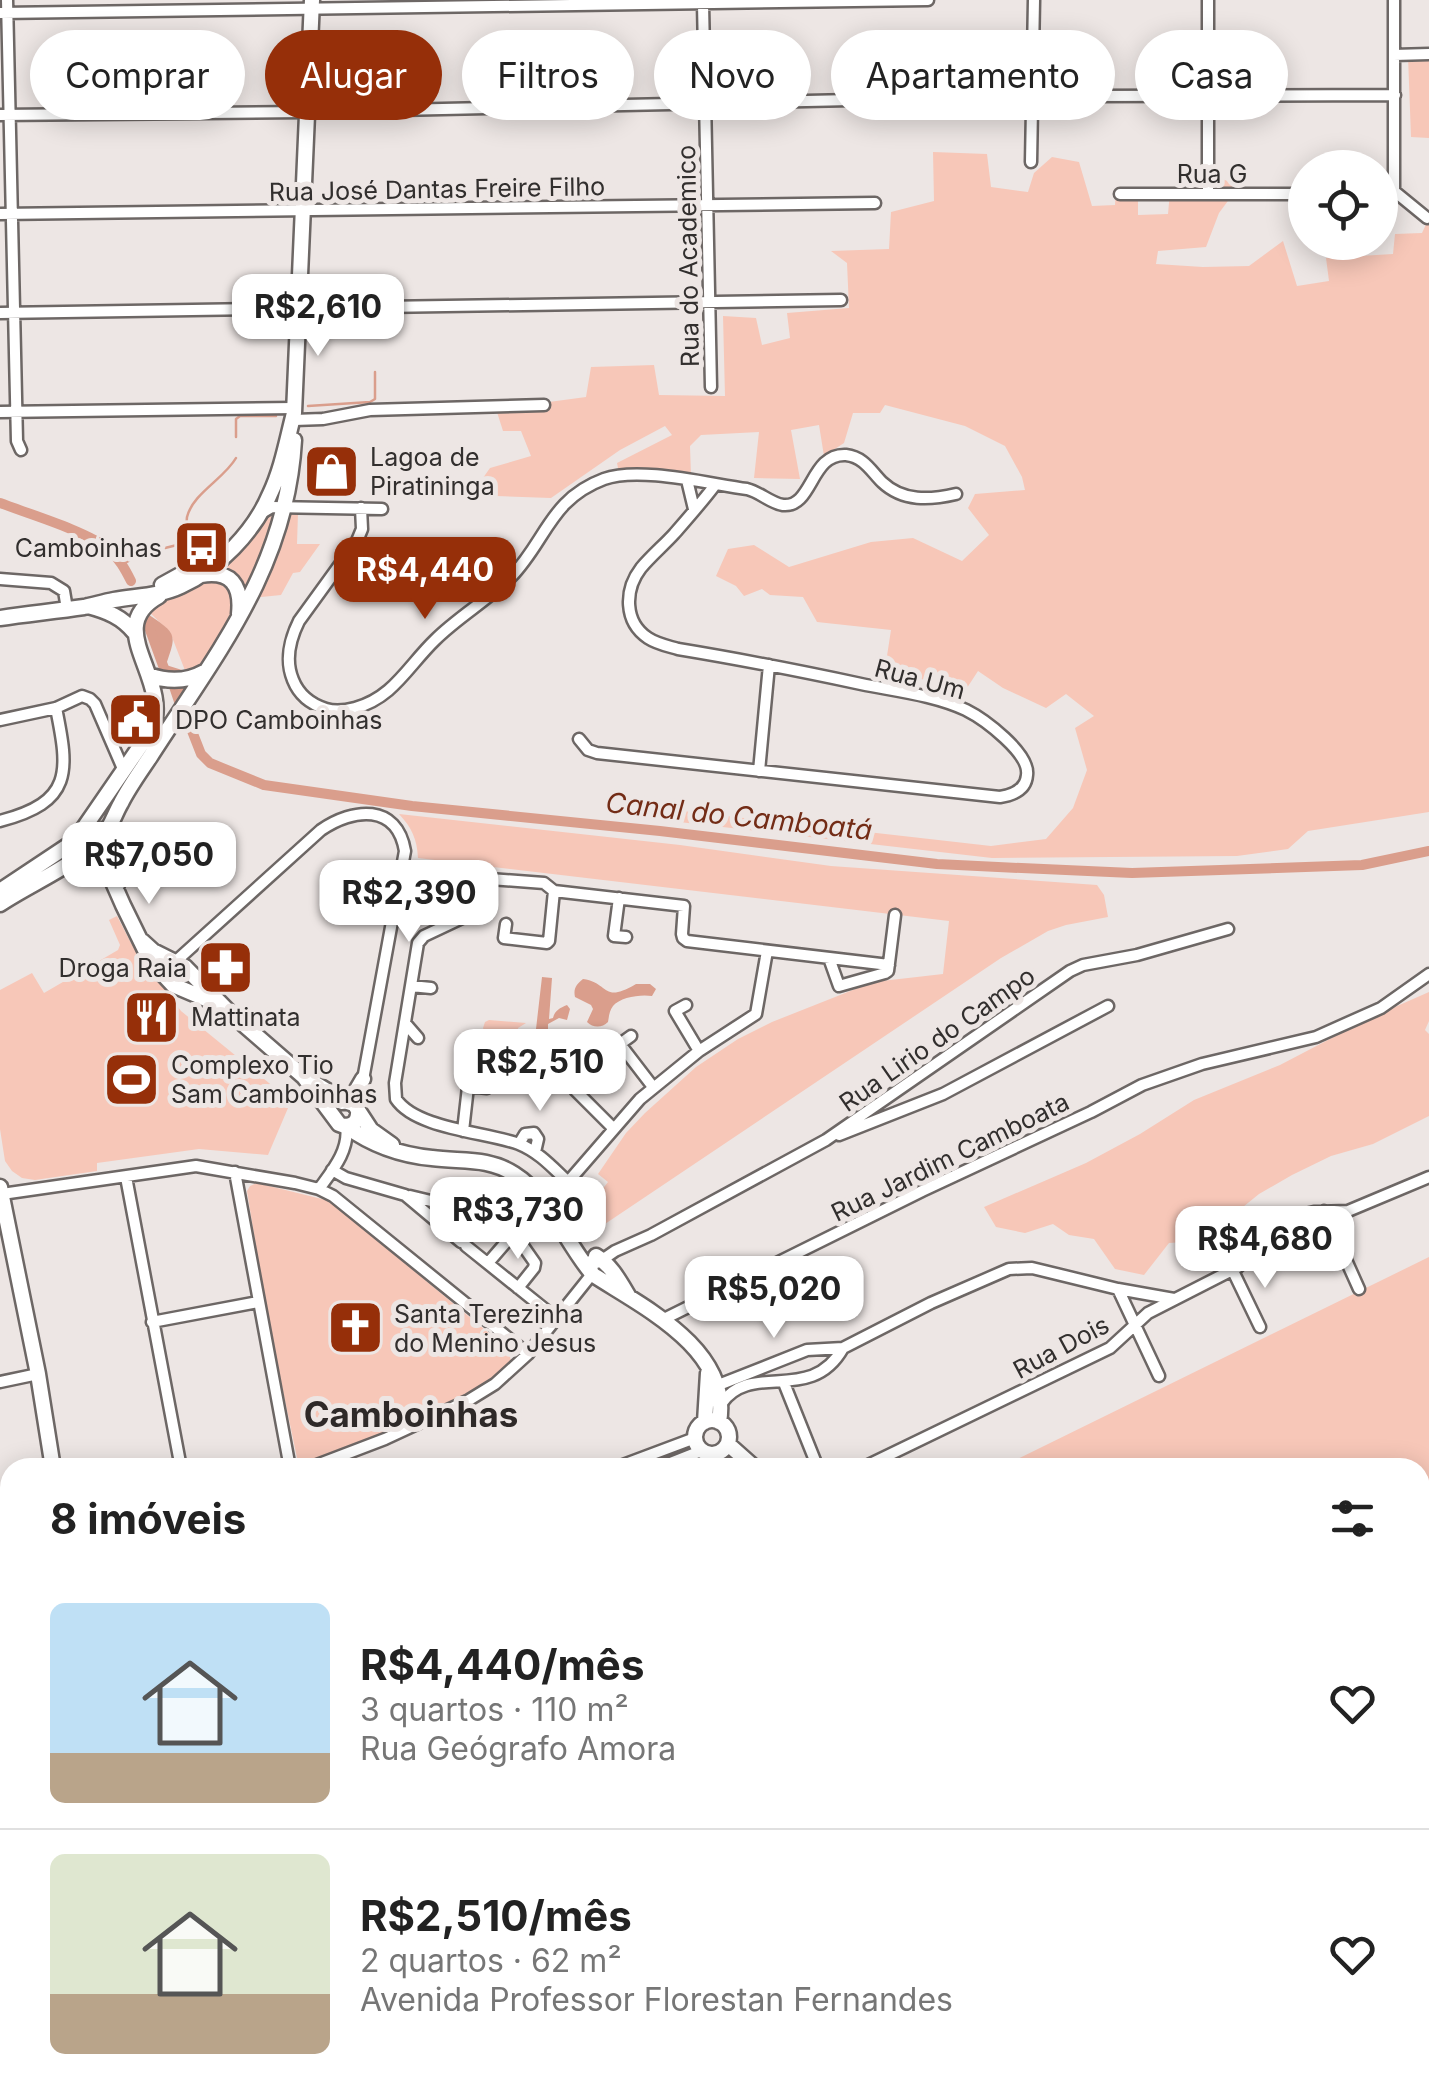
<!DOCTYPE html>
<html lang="pt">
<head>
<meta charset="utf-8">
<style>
	:root { --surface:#fff; --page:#f2f2f2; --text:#222; --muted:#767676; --line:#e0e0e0; --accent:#962f09 }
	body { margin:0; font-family:Inter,sans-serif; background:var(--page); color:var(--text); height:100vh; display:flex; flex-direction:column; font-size:38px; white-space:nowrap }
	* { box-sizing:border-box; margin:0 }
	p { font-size:32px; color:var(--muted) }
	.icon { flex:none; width:55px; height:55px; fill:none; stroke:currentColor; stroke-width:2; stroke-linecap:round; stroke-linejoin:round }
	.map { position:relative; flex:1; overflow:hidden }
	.sheet { position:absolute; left:0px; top:1458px; width:1430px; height:642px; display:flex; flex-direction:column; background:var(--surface); border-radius:30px 30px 0 0; box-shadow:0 5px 25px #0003 }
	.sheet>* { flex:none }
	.guide { position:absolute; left:30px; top:30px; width:1370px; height:90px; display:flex; gap:20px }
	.fabs { position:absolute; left:1288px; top:150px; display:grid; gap:20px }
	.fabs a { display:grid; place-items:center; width:110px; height:110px; border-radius:50%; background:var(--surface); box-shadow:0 5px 25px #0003; font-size:50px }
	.price { position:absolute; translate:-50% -85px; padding:0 22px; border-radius:20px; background:#fff; color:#222; font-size:32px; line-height:65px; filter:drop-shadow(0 2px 5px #0008) }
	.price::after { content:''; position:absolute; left:50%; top:60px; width:30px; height:22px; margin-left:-15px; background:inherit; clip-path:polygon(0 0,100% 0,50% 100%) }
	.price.on { background:var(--accent); color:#fff }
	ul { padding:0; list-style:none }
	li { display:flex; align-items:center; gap:30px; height:250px; padding:0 50px }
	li+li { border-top:2px solid var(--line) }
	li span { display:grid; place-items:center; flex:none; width:280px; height:200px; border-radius:15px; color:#555 }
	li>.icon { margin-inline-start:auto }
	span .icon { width:120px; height:120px; fill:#fffc; stroke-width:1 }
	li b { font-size:42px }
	h2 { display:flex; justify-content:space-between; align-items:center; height:120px; padding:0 50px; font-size:42px }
	.pill { padding:0 35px; border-radius:45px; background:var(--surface); box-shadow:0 5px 25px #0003; font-size:35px; line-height:90px }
	.pill.on { background:var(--accent); color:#fff }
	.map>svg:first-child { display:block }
	.green { fill:#f7c7b8 }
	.water { fill:#da9e8c }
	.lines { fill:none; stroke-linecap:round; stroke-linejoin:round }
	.stream { stroke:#da9e8c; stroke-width:2.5 }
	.canal { stroke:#da9e8c; stroke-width:10 }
	.street-casing { stroke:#6d6765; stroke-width:15 }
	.secondary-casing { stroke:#6d6765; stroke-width:19 }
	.street { stroke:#fff; stroke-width:10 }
	.secondary { stroke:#fff; stroke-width:14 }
	.labels { text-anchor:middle; stroke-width:10; stroke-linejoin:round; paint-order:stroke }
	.street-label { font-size:25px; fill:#322f2e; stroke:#ede6e4 }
	.poi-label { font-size:25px; fill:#322f2e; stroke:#ede6e4; text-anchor:start }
	.water-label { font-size:28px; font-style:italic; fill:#732c16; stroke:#ede6e4 }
	.district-label { font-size:35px; font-weight:bold; fill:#2e2928; stroke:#ede6e4 }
</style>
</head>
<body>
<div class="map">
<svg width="1429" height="2099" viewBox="0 0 1429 2099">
	<rect width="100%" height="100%" fill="#ede6e4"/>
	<path class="green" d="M1408,56L1429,57V138L1411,137Z
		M933,152L987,154L991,187L1028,192L1034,173L1052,157L1079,162L1092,206L1115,205L1116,188L1138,192V215L1168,214L1170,192L1204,189L1218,177L1239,186L1219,213L1206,247L1158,251L1156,264L1203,267L1249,266L1283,241L1297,286L1329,281L1326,258L1393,254L1395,234L1422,233L1429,218V812L1308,831L1288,849L1237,856L992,858L627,816L630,805L991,846L1046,839L1073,808L1087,770L1075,728L1094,716L1066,694L1046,708L1003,688L978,671L965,691L885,669L891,630L817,622L803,597L770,595L762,589L744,596L736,586L716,576L728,549L754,545L789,567L871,542L913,538L962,561L989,535L968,508L975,494L1025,490L1022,477L1005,446L965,426L885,405L880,413H853L844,443L824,456L819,425L791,430L800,479L754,478L759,432L701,435L690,446L691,476L619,473L617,463L672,435L665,426L620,450L551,498L471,495L490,468L531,456L521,431H503L496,409L586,397L591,367L654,365L659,395L725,396L723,316L756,318L762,345L790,338L787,313L849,308L847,263L831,251L889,249L891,212L934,201Z
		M273,512L298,513L297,544H320L300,572L293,573L281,595L251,598L193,691L170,632L148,611C157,602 169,594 182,590C196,587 184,593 198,586C230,569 250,540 273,512Z
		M399,814L680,845L831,866L1097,885L1104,895L1108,917L1066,925L1048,931L1001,958L596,1230L583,1214L608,1182L598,1174L626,1133L645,1113L696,1067L738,1039L772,1022L873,982L943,974L949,921L418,858C417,839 412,828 399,814Z
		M117,916L131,943L181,1011L291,1101L268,1155L199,1149L97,1163V1171L35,1180L22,1178L12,1171L5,1161L0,1129V990L32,973L44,993L118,950L120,945L109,920Z
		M1429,992V1021L1425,1030L1429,1034V1116L1373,1144L1331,1156L1292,1175L1259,1194L1201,1241L1169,1243L1144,1275L1115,1269L1094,1239L1069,1235L1053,1224L1025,1233L996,1227L984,1207L1086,1163L1140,1134L1194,1100L1280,1065L1370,1018Z
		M489,1020L526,1023L518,1028L517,1034H512C514,1056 496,1054 481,1051L474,1043L478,1039L487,1037L483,1028L485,1022Z
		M257,1183L330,1201L508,1349L511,1361L510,1369L404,1432L311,1467H299L267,1315L247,1191L250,1186Z
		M1429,1257V2099H840L837,2090H1420V1468L1001,1467Z"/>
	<path class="water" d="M149,615C178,634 176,635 166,665L182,670L195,705L182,726L145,616Z
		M542,977L552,978L549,1019L553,1018C555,1010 560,1008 567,1005L570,1009L567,1020L559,1018L548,1024V1032L557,1037L555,1055L544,1062L532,1061L523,1050L525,1035L536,1029Z
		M583,979C610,983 602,1004 636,984H650L656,989L652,996C641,994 620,997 613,1006C609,1011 609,1017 608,1022C602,1028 593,1028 587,1022L593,1009L591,1005L575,997C573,988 577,984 583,979Z"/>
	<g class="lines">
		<path class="stream" d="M308,406L370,402L375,399V372
			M236,437V419L240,416H276
			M122,564L145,553L189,542C188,535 186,524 187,517C193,493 224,479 236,458"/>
		<path class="canal" d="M0,503C26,513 89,532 108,549C119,558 125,569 131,581
			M145,616L165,671
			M183,708L201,754L210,763L264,785L412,806L660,831L937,864L998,867L1132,873L1362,865L1429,851"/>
		<defs>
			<path id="street" d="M7,0L17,441L21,450
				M1208,0V194
				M1394,0V191
				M703,4L711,387
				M0,13L928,0
				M1394,55L1429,54
				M1092,96L1395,95
				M0,115L307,112L1033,96
				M1031,162L1034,0
				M1394,191L1427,218
				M1120,194H1305
				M1380,195H1388L1394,191
				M0,214L875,203
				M0,313L841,300
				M0,412L294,408
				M294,420L323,419L370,410L544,405
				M687,480L694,509
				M361,508L362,529L357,541L299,621C290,639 285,661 293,680C299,695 310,704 326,709C336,712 344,711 355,708C393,698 408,666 435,640C458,617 488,600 511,577C546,541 550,499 604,479C639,466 709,484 747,489C760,492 770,503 783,505C813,508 810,453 846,455C864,457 871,471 882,482C903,502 930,500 956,494
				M260,514L272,507L382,509
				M0,579L51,583L64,591L67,609
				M0,720L56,708L82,696L90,699L95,704L124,771
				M579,739L588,750L597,753L1000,797C1013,795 1026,790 1027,775C1030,753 984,719 966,710C934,695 895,691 861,684C800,671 739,659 678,649C668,646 657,644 648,638C624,622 624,590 641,568C651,556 664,545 674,534C688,518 703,501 715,485
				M759,771L769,665
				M0,821C73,802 69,772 56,708
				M619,898L614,936L626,937
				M447,901L456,921
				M506,924L504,938L547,943L549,941L554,891
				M767,951L756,1014L699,1051L640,1099L568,1182C553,1168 539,1152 519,1144C486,1132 416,1129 396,1099L395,1083L418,943L424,936L477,911C485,901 480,888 490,879L544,883L554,891L684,906L682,934L683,938L687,941L889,965
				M829,958L839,986L885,973L888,971L895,915
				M175,962L321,830C353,808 397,803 405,851L362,1085
				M411,986L431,988
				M686,1005L675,1011L699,1051
				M405,1023L418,1038
				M631,1036L620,1044L653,1087
				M583,1081L575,1090L613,1128
				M468,1086L487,1088
				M463,1131L469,1078
				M839,1135L943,1094L1108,1006
				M519,1144L525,1134L534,1133L538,1139L535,1152
				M332,1170L346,1178L405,1195L461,1242
				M235,1172L290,1468
				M126,1177L181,1468
				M319,1189C332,1171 350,1150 346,1126
				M2,1194L196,1166L295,1183L319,1189L333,1196L528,1354
				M410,1196L481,1213
				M1324,1211L1359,1289
				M514,1233L535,1263L534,1268L518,1288
				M466,1246L557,1319
				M602,1260L615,1251L651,1235L826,1140L1070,971L1083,965L1137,955L1228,929
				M488,1263L533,1211
				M1233,1271L1260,1327
				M1118,1289L1159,1376
				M664,1319L922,1191L1091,1112L1142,1085L1202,1064L1316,1037L1381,1008L1429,974
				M152,1322L258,1302
				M0,1382L38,1374
				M784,1383L818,1468
				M716,1386L807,1350L843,1348L931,1303L1009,1269L1032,1268L1118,1289L1174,1299
				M722,1403C751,1361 811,1405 843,1348
				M309,1468L385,1439L469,1400L495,1384L528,1354L592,1274
				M615,1468L695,1438
				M658,1468L701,1451
				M862,1468L1110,1348L1148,1313L1238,1267L1284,1225L1301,1215L1314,1212L1348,1211L1429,1177
				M0,1513L10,1511
				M0,1644L10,1642
				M0,1775L10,1773
				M0,1890L10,1889
				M0,2033L9,2013
				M295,2090L297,2099
				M418,2090L420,2099
				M533,2090L535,2099
				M652,2090L654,2099"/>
			<path id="secondary" d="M201,575C231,570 242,585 239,614
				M162,585L191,569L212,555
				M88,606C107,611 122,617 134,632
				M0,618C28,614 56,611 84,607C94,605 103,602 114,600C136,596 160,596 181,586C218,569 254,532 270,494C282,469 287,440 294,413L312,0
				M149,675C168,682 186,682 204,672
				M107,828L116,860L117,885
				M91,838L97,846L123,905L147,954L160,971L173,985L213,1002
				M0,891L75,841L152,729C172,678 101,628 159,596
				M0,904C33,882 75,866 103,836C111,827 115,813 121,803C129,787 140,772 150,757C216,654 287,568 294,440
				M142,941L153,951L185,967L227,1010L304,1077L339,1124C350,1129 359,1123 358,1110
				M309,1080L344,1101L354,1104L371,1130L392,1145
				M342,1102L356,1091L363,1079
				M346,1126C372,1145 399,1155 432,1158C461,1162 488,1157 514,1174C549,1196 565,1241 590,1271
				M0,1187L38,1374L53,1468
				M596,1256C611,1265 620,1282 629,1297
				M600,1259L591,1263L590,1268L592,1274C641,1306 732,1349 719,1422
				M695 1437a17 17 0 1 1 34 0a17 17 0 1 1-34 0Z
				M705,1422L708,1373
				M728,1444L755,1468
				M0,1963L10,1967
				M0,1991L10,1996
				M172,2090L173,2099
				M775,2090L777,2099"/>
		</defs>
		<use href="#street" class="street-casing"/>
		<use href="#secondary" class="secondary-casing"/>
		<use href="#street" class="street"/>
		<use href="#secondary" class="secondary"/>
	</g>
	<defs>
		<symbol id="shop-square" viewBox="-11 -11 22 22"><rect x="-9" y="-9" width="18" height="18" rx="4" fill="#962f09" stroke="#ede6e4"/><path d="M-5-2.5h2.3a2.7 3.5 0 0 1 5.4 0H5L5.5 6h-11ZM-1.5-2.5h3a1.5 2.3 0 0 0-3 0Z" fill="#fff"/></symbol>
		<symbol id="bus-square" viewBox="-11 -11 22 22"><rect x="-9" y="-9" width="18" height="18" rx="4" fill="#962f09" stroke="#ede6e4"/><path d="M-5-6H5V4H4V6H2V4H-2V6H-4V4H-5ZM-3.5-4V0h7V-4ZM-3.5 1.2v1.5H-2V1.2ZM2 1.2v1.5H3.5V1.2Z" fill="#fff"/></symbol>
		<symbol id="civic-square" viewBox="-11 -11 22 22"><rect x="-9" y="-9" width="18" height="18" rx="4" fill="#962f09" stroke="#ede6e4"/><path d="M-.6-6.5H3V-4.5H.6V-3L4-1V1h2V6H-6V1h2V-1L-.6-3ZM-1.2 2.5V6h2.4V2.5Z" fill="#fff"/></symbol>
		<symbol id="pharmacy-square" viewBox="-11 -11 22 22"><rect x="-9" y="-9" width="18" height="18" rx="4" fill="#962f09" stroke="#ede6e4"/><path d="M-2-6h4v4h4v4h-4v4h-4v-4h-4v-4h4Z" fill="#fff"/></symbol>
		<symbol id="restaurant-square" viewBox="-11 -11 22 22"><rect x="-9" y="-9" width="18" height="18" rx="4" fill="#962f09" stroke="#ede6e4"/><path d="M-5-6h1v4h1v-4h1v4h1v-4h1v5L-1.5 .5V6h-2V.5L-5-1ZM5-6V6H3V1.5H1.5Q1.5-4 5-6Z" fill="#fff"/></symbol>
		<symbol id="stadium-square" viewBox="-11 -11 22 22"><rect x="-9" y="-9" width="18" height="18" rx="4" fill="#962f09" stroke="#ede6e4"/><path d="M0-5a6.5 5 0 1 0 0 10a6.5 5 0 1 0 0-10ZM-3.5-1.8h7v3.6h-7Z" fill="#fff"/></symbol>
		<symbol id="church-square" viewBox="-11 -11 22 22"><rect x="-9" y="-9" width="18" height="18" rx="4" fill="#962f09" stroke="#ede6e4"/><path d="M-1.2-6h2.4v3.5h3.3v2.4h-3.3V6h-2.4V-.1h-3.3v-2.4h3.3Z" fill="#fff"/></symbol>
	</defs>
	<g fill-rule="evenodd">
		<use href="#shop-square" x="300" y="440" width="63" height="63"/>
		<use href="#bus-square" x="170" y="516" width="63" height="63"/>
		<use href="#civic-square" x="104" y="688" width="63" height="63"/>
		<use href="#pharmacy-square" x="194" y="936" width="63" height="63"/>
		<use href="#restaurant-square" x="120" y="986" width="63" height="63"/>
		<use href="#stadium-square" x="100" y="1048" width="63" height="63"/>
		<use href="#church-square" x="324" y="1296" width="63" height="63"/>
	</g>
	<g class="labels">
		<g class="street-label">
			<text x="1212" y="183">Rua G</text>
			<text transform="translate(437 189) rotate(-1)" y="9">Rua José Dantas Freire Filho</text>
			<text transform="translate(688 256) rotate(-91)" y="9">Rua do Academico</text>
			<text transform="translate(920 679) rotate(15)" y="9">Rua Um</text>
			<text transform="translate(937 1039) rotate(-35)" y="9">Rua Lirio do Campo</text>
			<text transform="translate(950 1157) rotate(-26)" y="9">Rua Jardim Camboata</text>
			<text transform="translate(1061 1347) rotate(-28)" y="9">Rua Dois</text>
		</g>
		<g class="poi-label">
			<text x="370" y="466">Lagoa de<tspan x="370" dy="29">Piratininga</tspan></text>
			<text x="162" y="557" text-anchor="end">Camboinhas</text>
			<text x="175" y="729">DPO Camboinhas</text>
			<text x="187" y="977" text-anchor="end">Droga Raia</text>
			<text x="191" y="1026">Mattinata</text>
			<text x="171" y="1074">Complexo Tio<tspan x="171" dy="29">Sam Camboinhas</tspan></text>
			<text x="394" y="1323">Santa Terezinha<tspan x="394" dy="29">do Menino Jesus</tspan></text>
		</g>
		<g class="water-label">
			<text transform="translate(739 816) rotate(6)" y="10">Canal do Camboatá</text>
		</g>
		<g class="district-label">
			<text x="411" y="1427">Camboinhas</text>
		</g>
	</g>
</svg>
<div class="fabs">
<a><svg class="icon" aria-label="locate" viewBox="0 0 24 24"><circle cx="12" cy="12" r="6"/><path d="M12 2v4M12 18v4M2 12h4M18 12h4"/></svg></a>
</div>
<b class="price" style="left:318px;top:359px">R$2,610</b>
<b class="price on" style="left:425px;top:622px">R$4,440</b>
<b class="price" style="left:149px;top:907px">R$7,050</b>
<b class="price" style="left:409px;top:945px">R$2,390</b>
<b class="price" style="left:540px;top:1114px">R$2,510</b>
<b class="price" style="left:518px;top:1262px">R$3,730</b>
<b class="price" style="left:1265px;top:1291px">R$4,680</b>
<b class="price" style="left:774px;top:1341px">R$5,020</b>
<div class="guide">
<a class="pill">Comprar</a>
<a class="pill on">Alugar</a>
<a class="pill">Filtros</a>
<a class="pill">Novo</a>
<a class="pill">Apartamento</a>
<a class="pill">Casa</a>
</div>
<section class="sheet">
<h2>8 imóveis<svg class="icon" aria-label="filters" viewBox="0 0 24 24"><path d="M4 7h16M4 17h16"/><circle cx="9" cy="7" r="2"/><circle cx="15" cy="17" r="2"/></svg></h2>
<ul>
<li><span style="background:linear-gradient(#bfe0f5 75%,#b9a48a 0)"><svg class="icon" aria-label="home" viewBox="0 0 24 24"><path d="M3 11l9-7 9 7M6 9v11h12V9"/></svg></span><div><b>R$4,440/mês</b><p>3 quartos · 110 m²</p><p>Rua Geógrafo Amora</p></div><svg class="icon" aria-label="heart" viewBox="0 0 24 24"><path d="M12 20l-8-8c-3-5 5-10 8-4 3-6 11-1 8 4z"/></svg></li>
<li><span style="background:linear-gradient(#dfe7d0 70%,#b9a48a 0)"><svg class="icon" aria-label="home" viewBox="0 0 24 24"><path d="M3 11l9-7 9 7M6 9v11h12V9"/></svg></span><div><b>R$2,510/mês</b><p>2 quartos · 62 m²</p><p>Avenida Professor Florestan Fernandes</p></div><svg class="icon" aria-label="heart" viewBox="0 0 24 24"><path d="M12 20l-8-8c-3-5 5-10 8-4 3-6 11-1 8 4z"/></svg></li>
</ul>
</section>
</div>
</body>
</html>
